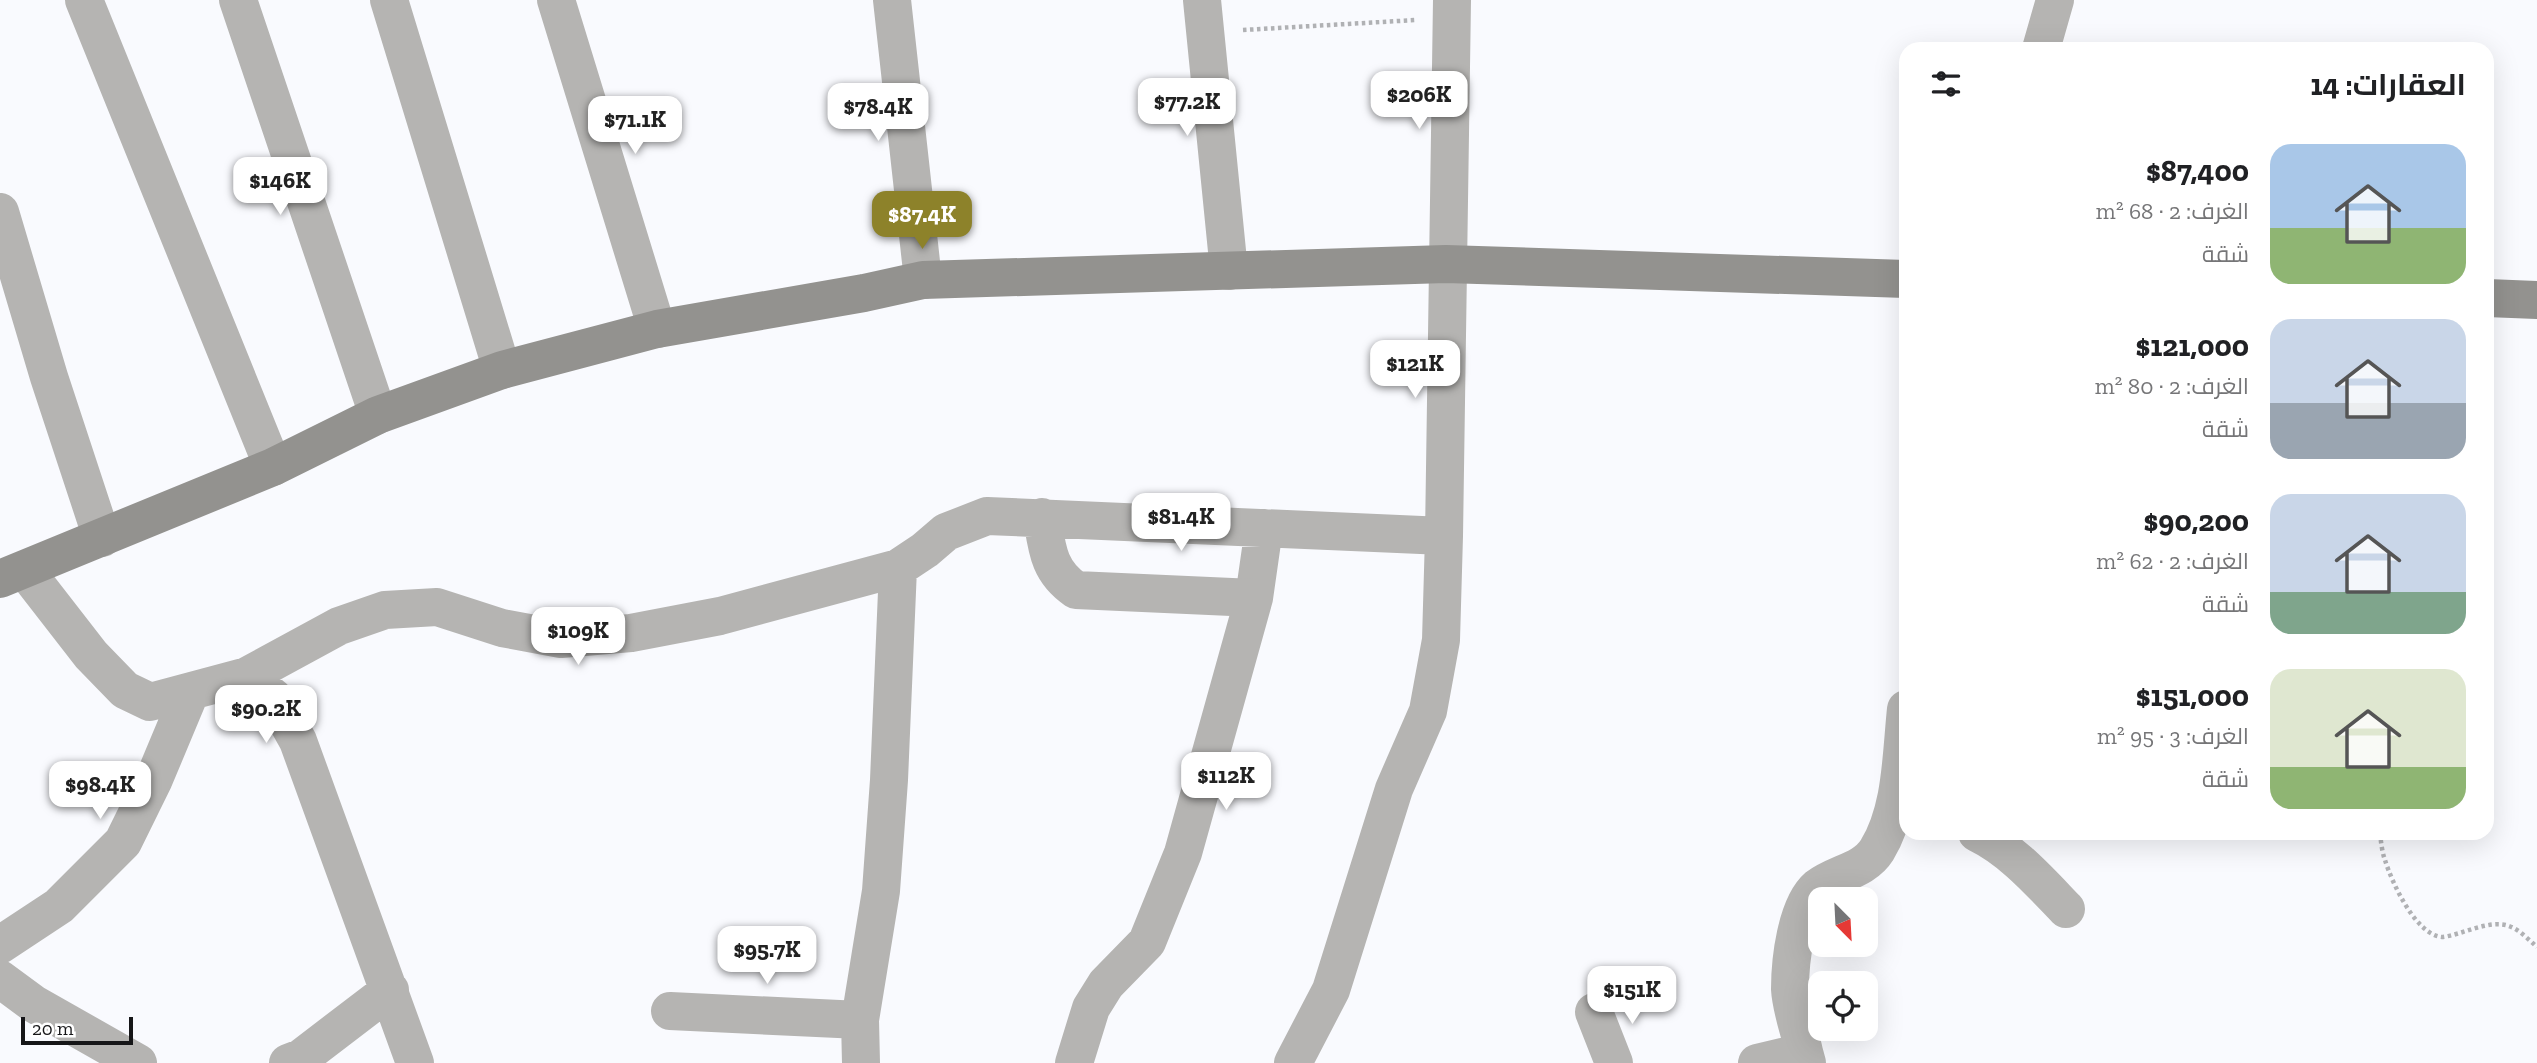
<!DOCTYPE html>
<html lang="ar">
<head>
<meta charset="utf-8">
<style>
	:root { --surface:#fff; --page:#f2f2f2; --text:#202124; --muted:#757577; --accent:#8d822a }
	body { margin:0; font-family:"Zilla Slab",Cairo,serif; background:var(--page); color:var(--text); direction:rtl; height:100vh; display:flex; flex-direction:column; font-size:26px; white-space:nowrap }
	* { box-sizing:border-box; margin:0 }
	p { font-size:23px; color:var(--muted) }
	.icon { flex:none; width:38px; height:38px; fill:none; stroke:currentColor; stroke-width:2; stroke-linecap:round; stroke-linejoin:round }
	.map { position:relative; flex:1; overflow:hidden; direction:ltr }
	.side { position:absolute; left:1899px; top:42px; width:595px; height:798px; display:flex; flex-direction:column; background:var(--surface); border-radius:21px; box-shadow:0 7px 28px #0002; direction:rtl }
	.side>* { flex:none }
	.needle { width:46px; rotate:156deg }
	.fabs { position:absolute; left:1808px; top:887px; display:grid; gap:14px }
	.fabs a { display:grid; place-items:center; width:70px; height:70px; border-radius:14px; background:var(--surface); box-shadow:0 7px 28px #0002; font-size:35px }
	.scale { position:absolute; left:21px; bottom:18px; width:112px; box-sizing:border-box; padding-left:7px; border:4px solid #161618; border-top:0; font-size:19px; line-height:24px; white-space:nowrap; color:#161618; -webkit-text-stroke:5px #fff; paint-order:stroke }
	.price { position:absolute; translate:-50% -60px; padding:0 16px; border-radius:14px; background:#fff; color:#222; font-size:23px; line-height:46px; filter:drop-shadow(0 2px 4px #0008) }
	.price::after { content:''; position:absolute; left:50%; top:42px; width:21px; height:16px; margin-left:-10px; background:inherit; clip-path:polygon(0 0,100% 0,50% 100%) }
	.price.on { background:var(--accent); color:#fff }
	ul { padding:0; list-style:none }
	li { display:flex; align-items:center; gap:21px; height:175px; padding:0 28px }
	li span { display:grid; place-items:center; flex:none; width:196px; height:140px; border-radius:21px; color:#555 }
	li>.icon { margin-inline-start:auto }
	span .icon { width:84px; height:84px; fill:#fffc; stroke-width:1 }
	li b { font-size:30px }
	h2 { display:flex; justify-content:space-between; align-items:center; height:84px; padding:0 28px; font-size:30px }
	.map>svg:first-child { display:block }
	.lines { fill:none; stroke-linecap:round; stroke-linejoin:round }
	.path { stroke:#b0b1b4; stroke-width:4.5; stroke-dasharray:3.5 3.5; stroke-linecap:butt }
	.street { stroke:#b5b4b2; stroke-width:38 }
	.secondary { stroke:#93928f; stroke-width:38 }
</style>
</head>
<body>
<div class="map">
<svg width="2537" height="1063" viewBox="0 0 2537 1063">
	<rect width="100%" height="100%" fill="#f9fafe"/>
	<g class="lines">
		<path class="path" d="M1243,30L1416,20
			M2380,833C2381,842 2382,852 2385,860C2392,883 2416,935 2442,937C2462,935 2489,919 2509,926C2520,930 2529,940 2537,947"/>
		<path class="street" d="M84,0L273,467
			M238,0L378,415
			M389,0L502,370
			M556,0L657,329
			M892,0L923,280
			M1202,0L1229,271
			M2041,49L2055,0
			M0,212L49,377L102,538
			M1042,517C1047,548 1048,571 1076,590L1254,598
			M1444,536L1452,0
			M25,570L91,655L125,690L150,702L247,676L274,698L298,741L415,1063
			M247,676L339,626L385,610L437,607L502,628L561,639L631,633L720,616L898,568
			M1977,833C2012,850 2039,881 2066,909
			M0,945L59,906L123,842L154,779L190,693
			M0,979L34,1004L138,1063
			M670,1011L860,1020
			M1594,1012L1614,1063
			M1804,1052C1800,1032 1791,1009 1790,989C1790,961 1796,906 1818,887C1836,873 1864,871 1877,850C1902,809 1901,756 1906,709
			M288,1063L301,1058L390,990
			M861,1063L860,1020L881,891L889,780L898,568L925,550L946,532L987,516L1444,536L1441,640L1428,711L1394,789L1331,990L1293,1063
			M1074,1063L1091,1008L1106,984L1147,942L1183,853L1254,598L1264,528
			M1757,1063L1804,1052L1807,1063"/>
		<path class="secondary" d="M2487,298L2537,300
			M0,579L273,467L378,415L502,370L657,329L864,293L923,280L1446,264L1906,279"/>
	</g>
</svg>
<div class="fabs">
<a><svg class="needle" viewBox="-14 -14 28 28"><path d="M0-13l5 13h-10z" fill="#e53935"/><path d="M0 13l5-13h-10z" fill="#757577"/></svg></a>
<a><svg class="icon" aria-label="locate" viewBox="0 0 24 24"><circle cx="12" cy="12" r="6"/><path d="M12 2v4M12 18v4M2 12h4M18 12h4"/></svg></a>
</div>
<div class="scale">20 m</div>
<b class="price" style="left:1419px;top:131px">$206K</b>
<b class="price" style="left:1187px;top:138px">$77.2K</b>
<b class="price" style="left:878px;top:143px">$78.4K</b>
<b class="price" style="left:635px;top:156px">$71.1K</b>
<b class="price" style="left:280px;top:217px">$146K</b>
<b class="price on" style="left:922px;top:251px">$87.4K</b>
<b class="price" style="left:1415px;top:400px">$121K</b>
<b class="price" style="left:1181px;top:553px">$81.4K</b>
<b class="price" style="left:578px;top:667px">$109K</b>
<b class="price" style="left:266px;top:745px">$90.2K</b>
<b class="price" style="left:1226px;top:812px">$112K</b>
<b class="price" style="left:100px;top:821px">$98.4K</b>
<b class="price" style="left:767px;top:986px">$95.7K</b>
<b class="price" style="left:1632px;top:1026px">$151K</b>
<section class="side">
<h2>العقارات: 14<svg class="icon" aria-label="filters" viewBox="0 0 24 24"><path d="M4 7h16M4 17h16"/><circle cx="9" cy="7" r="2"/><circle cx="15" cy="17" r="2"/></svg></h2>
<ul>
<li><span style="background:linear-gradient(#a9c7e8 60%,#8fb573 0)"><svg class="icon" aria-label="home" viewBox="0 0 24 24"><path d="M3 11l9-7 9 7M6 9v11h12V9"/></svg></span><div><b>$87,400</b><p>الغرف: 2 · 68 m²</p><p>شقة</p></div></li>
<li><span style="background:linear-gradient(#c9d6e8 60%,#9aa5b1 0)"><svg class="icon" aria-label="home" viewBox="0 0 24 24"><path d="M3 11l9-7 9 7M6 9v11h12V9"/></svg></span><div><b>$121,000</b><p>الغرف: 2 · 80 m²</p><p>شقة</p></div></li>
<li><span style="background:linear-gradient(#c9d6e8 70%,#7fa58c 0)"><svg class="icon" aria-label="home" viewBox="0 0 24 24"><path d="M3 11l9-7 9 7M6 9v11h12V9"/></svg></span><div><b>$90,200</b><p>الغرف: 2 · 62 m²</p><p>شقة</p></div></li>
<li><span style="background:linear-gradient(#dfe7d0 70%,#8fb573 0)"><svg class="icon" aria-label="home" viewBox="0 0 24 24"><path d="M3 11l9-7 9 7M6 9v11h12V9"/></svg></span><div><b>$151,000</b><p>الغرف: 3 · 95 m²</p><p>شقة</p></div></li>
</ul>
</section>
</div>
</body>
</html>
